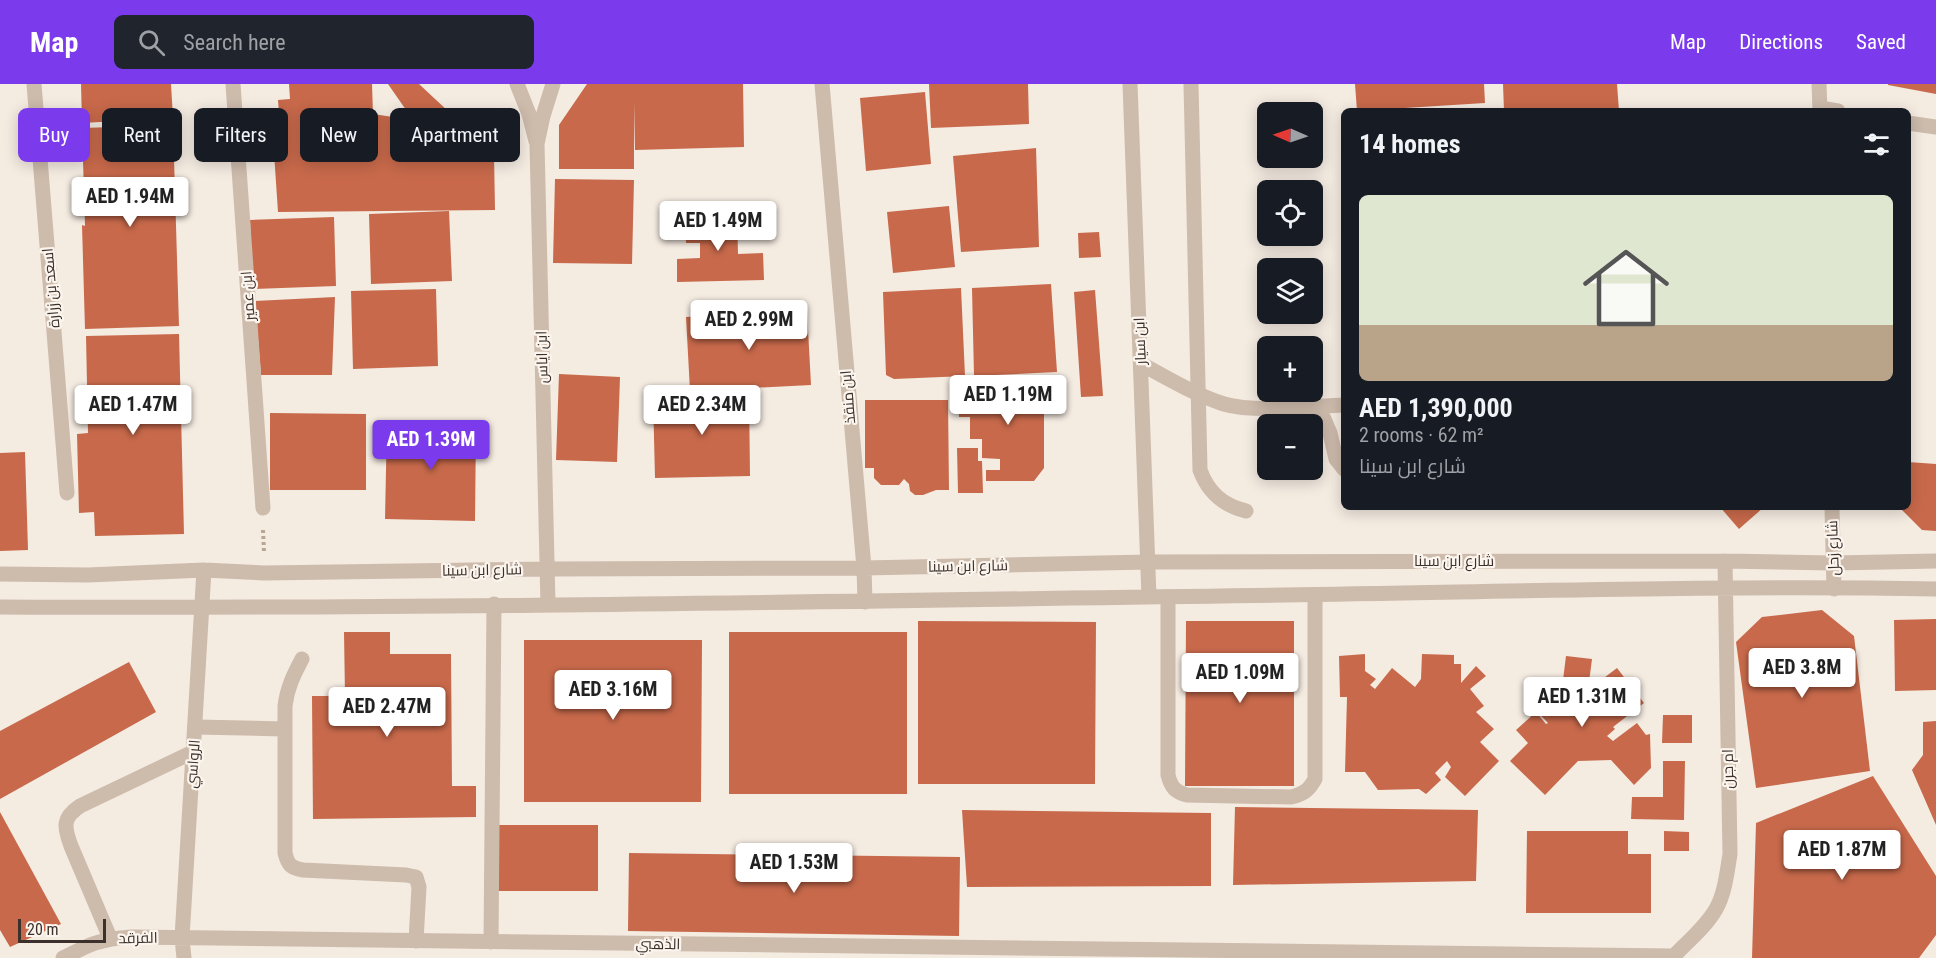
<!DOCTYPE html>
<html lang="en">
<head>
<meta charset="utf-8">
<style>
	:root { --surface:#171b24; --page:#20242c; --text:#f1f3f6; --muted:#9ea1a6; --accent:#7c3aed }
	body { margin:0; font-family:"Roboto Condensed",Cairo,sans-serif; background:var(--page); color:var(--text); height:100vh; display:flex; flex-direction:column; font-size:22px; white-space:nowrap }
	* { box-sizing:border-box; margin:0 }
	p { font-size:20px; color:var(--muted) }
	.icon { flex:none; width:33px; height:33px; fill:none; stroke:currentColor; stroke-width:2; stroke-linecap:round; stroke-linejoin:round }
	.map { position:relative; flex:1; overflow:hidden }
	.details { position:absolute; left:1341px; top:24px; width:570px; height:402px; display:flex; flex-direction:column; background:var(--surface); border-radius:9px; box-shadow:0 3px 15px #0003 }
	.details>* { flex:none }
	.guide { position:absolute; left:18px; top:24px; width:570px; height:54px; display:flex; gap:12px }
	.needle { width:39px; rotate:272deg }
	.tools { position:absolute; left:1257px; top:18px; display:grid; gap:12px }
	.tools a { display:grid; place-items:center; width:66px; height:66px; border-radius:9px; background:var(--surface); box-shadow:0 3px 15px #0003; font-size:30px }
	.scale { position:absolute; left:18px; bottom:15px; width:88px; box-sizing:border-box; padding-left:6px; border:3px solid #3b302b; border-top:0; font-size:16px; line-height:21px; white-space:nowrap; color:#3b302b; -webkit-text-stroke:4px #fbf5ee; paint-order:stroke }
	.price { position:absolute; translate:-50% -51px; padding:0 14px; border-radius:6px; background:#fff; color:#222; font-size:20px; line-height:39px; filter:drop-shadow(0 2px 3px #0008) }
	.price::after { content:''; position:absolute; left:50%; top:36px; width:18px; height:14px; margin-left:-9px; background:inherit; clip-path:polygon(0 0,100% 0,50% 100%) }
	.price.on { background:var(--accent); color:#fff }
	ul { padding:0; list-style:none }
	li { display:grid; align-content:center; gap:12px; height:318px; padding:0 18px }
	li span { display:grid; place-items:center; height:186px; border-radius:9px; color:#555 }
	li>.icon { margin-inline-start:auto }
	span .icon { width:108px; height:108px; fill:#fffc; stroke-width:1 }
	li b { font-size:26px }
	h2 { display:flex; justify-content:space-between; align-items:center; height:72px; padding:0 18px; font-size:26px }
	.tag { padding:0 21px; border-radius:9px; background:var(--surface); box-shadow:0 3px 15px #0003; font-size:21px; line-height:54px }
	.tag.on { background:var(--accent); color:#fff }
	header { display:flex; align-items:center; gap:36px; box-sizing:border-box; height:84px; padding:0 30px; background:var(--accent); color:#fff }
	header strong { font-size:28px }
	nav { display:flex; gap:33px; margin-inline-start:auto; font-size:21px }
	.search { width:420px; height:54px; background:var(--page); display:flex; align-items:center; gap:15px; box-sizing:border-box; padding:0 21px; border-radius:9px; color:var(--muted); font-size:22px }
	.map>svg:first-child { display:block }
	.building { fill:#c8694b }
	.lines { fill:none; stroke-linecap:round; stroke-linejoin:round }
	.path { stroke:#b9a596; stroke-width:4; stroke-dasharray:3 3; stroke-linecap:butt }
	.lane { stroke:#cdbbac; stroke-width:15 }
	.street { stroke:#cdbbac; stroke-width:15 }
	.labels { text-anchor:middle; stroke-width:4.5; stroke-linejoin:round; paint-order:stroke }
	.street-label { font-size:15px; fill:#3b302b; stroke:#fbf5ee }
</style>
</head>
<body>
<header>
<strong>Map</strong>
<div class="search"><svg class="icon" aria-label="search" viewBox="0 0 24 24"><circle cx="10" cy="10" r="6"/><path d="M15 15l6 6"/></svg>Search here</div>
<nav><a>Map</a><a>Directions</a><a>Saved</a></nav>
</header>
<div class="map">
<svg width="1936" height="874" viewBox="0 0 1936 874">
	<rect width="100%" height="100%" fill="#f4ebe1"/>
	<path class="building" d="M81,0H171L173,34L82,39Z
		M289,0H372L373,30L413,36L388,0H419L494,70L495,126L278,128L273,54L266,47L280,42L278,16L290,15Z
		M587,0H743L744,63L635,66L634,18V85H559V41Z
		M929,0H1028L1029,40L931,44Z
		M1355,0H1484L1485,19L1357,27Z
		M1503,0H1617L1619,27H1504Z
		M1888,0H1936V10L1888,1Z
		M925,8L931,80L866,87L860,14Z
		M173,41L179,242L85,245L82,141L85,142L82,44Z
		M1036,64L1039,163L961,168L953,72Z
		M555,95L634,96L632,180L553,179Z
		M949,122L955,183L893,189L887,128Z
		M449,127L452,197L371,200L369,130Z
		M737,131L738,170L763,169L764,196L677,198V175L700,174V159H686L685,132Z
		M334,133L336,202L253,205L250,136Z
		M1099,148L1101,173L1079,174L1078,149Z
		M1051,200L1057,288L974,292L972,204Z
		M961,204L965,292L894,295L886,291L883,208Z
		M436,205L438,282L353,285L351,207Z
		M1095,206L1103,312L1081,313L1074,208Z
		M335,213L332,291H261L255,217Z
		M807,226L811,301L690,307L686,233Z
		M179,250L184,450L95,452L94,428L79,429L77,350L88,349L86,252Z
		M559,290L620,293L617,378L556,376Z
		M1044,294V384L1034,397H986V386H1000V375L982,374V355H970V333H959V301Z
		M749,311L750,392L655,394L653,313Z
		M865,316H948L949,406H936L923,411H915L910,407L909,400L904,395L899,401H881L874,394V384H865Z
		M270,329L366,330V406H270Z
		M387,338L476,339L475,437L385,435Z
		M957,364H978V377H982L983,409H958Z
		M25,368L28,466L0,467V369Z
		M1908,378L1936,380V447L1922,446L1899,423H1908Z
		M1720,423H1764L1739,445Z
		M1822,526L1854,552L1870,687L1756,704L1736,558L1762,533Z
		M1936,535V606L1895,607L1894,536Z
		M918,537L1096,538L1095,700H918Z
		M1186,537H1294V702H1185Z
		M344,548H390V570H451L452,702H476V733L313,735L312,612H345Z
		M729,548H907V710H729Z
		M524,556H702L701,718H524Z
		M1365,570V587L1376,595L1370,601L1375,605L1392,584L1415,603L1421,595L1422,570L1454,571V580H1461V599L1476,582L1486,592L1470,605L1484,622L1476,628L1494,645L1480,658L1499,677L1465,712L1445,693L1451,683L1447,677L1435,689L1441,696L1426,710L1419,705L1378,706L1365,688H1345L1347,613H1340L1339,572Z
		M1566,572L1592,575L1588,606L1617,584L1644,619L1613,643L1615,645L1607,652L1613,657L1637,639L1646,651L1650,650L1651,684L1634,701L1611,676L1578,677L1545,711L1510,677L1528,659L1516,646L1536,628L1546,640L1548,639L1528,618L1549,598L1554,603L1563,596Z
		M129,578L156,628L0,715V647Z
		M1663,631H1692V659H1662Z
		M1936,637V741L1912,686L1923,671V638Z
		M1663,677H1685L1684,736L1631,735L1632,713H1663Z
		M1873,692L1936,792V851L1919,874H1752L1756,739Z
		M1235,723L1478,726L1476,797L1233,801Z
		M962,726L1211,729V802L967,803Z
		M0,728L61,840L10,863L0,846Z
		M498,741H598V807H498Z
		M1527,747H1628V770H1651V829H1526Z
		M1664,747L1689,748V767H1664Z
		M629,769L960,773L959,852L628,847Z"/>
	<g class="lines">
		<path class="path" d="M263,446L264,468"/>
		<path class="lane" d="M1191,0L1200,386C1208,408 1222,421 1246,427
			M1141,280C1168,294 1195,311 1224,320C1254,329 1311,322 1344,321
			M1318,321L1330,349L1336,375L1344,385
			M1168,513V691C1171,703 1175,708 1187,711L1291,713C1304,710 1309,706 1315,695V511
			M302,575C294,590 287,604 285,622V769C288,781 291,784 303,786L406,791L416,793L419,803L416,857
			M195,643L284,645
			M491,858L494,520"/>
		<path class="street" d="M34,0L67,409
			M233,0L263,424
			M517,0L529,30L536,57
			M822,0L864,484L865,518
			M1130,0L1149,513
			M1819,0L1820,27
			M1820,24L1838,27
			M1908,39L1936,43
			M1832,423L1834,505
			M0,490L88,491L204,486L264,489L548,485L864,484L1148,478L1725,477L1833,479L1936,477
			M548,520L537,60L543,32L553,0
			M0,523C428,525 856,517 1284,511C1501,508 1719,501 1936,505
			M110,854L71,762C64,743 62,734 80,722L193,668
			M63,874C90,860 100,855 131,853L1673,872
			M184,874L182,854L204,486
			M1672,874C1687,858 1705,844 1716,825C1725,809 1727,788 1730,770L1725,477"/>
	</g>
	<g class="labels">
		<g class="street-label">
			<text transform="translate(51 204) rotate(-95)" y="5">اسعد بن زرارة</text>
			<text transform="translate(248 212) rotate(-94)" y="5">ابن عمير</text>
			<text transform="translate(1140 257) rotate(-92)" y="5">ابن سيار</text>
			<text transform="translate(542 273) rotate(-91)" y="5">ابن اياس</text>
			<text transform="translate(848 313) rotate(-95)" y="5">ابن منقذ</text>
			<text transform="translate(1833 464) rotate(-92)" y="5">شارع زحل</text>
			<text x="1454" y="482">شارع ابن سينا</text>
			<text transform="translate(968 482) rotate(-1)" y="5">شارع ابن سينا</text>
			<text transform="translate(482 486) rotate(-1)" y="5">شارع ابن سينا</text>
			<text transform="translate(193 680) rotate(-86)" y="5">الرواسي</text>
			<text transform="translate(1728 685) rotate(-91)" y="5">ام جرن</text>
			<text transform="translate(138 854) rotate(-1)" y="5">الفرقد</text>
			<text transform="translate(658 860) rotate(1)" y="5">الذهبي</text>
		</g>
	</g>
</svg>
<div class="tools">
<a><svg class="needle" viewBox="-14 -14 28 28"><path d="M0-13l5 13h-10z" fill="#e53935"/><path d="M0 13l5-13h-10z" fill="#9ea1a6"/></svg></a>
<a><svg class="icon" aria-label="locate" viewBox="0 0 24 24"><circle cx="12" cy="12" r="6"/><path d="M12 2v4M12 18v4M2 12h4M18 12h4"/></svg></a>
<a><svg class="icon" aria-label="layers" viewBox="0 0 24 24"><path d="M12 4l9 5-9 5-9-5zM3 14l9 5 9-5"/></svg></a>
<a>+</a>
<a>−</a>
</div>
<div class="scale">20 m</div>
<b class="price" style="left:130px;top:144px">AED 1.94M</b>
<b class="price" style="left:718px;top:168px">AED 1.49M</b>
<b class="price" style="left:749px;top:267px">AED 2.99M</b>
<b class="price" style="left:1008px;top:342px">AED 1.19M</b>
<b class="price" style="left:133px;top:352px">AED 1.47M</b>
<b class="price" style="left:702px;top:352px">AED 2.34M</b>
<b class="price on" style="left:431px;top:387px">AED 1.39M</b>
<b class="price" style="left:1802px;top:615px">AED 3.8M</b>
<b class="price" style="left:1240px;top:620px">AED 1.09M</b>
<b class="price" style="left:613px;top:637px">AED 3.16M</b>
<b class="price" style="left:1582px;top:644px">AED 1.31M</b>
<b class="price" style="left:387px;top:654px">AED 2.47M</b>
<b class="price" style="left:1842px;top:797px">AED 1.87M</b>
<b class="price" style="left:794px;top:810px">AED 1.53M</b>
<div class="guide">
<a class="tag on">Buy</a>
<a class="tag">Rent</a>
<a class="tag">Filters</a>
<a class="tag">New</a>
<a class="tag">Apartment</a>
</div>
<section class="details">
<h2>14 homes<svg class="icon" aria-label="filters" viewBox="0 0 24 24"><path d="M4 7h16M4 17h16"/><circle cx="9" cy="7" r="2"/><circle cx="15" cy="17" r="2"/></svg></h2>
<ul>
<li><span style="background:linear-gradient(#dfe7d0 70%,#b9a48a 0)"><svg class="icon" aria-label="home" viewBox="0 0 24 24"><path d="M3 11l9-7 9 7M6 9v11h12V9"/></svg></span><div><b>AED 1,390,000</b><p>2 rooms · 62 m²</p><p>شارع ابن سينا</p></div></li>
</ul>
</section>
</div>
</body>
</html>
